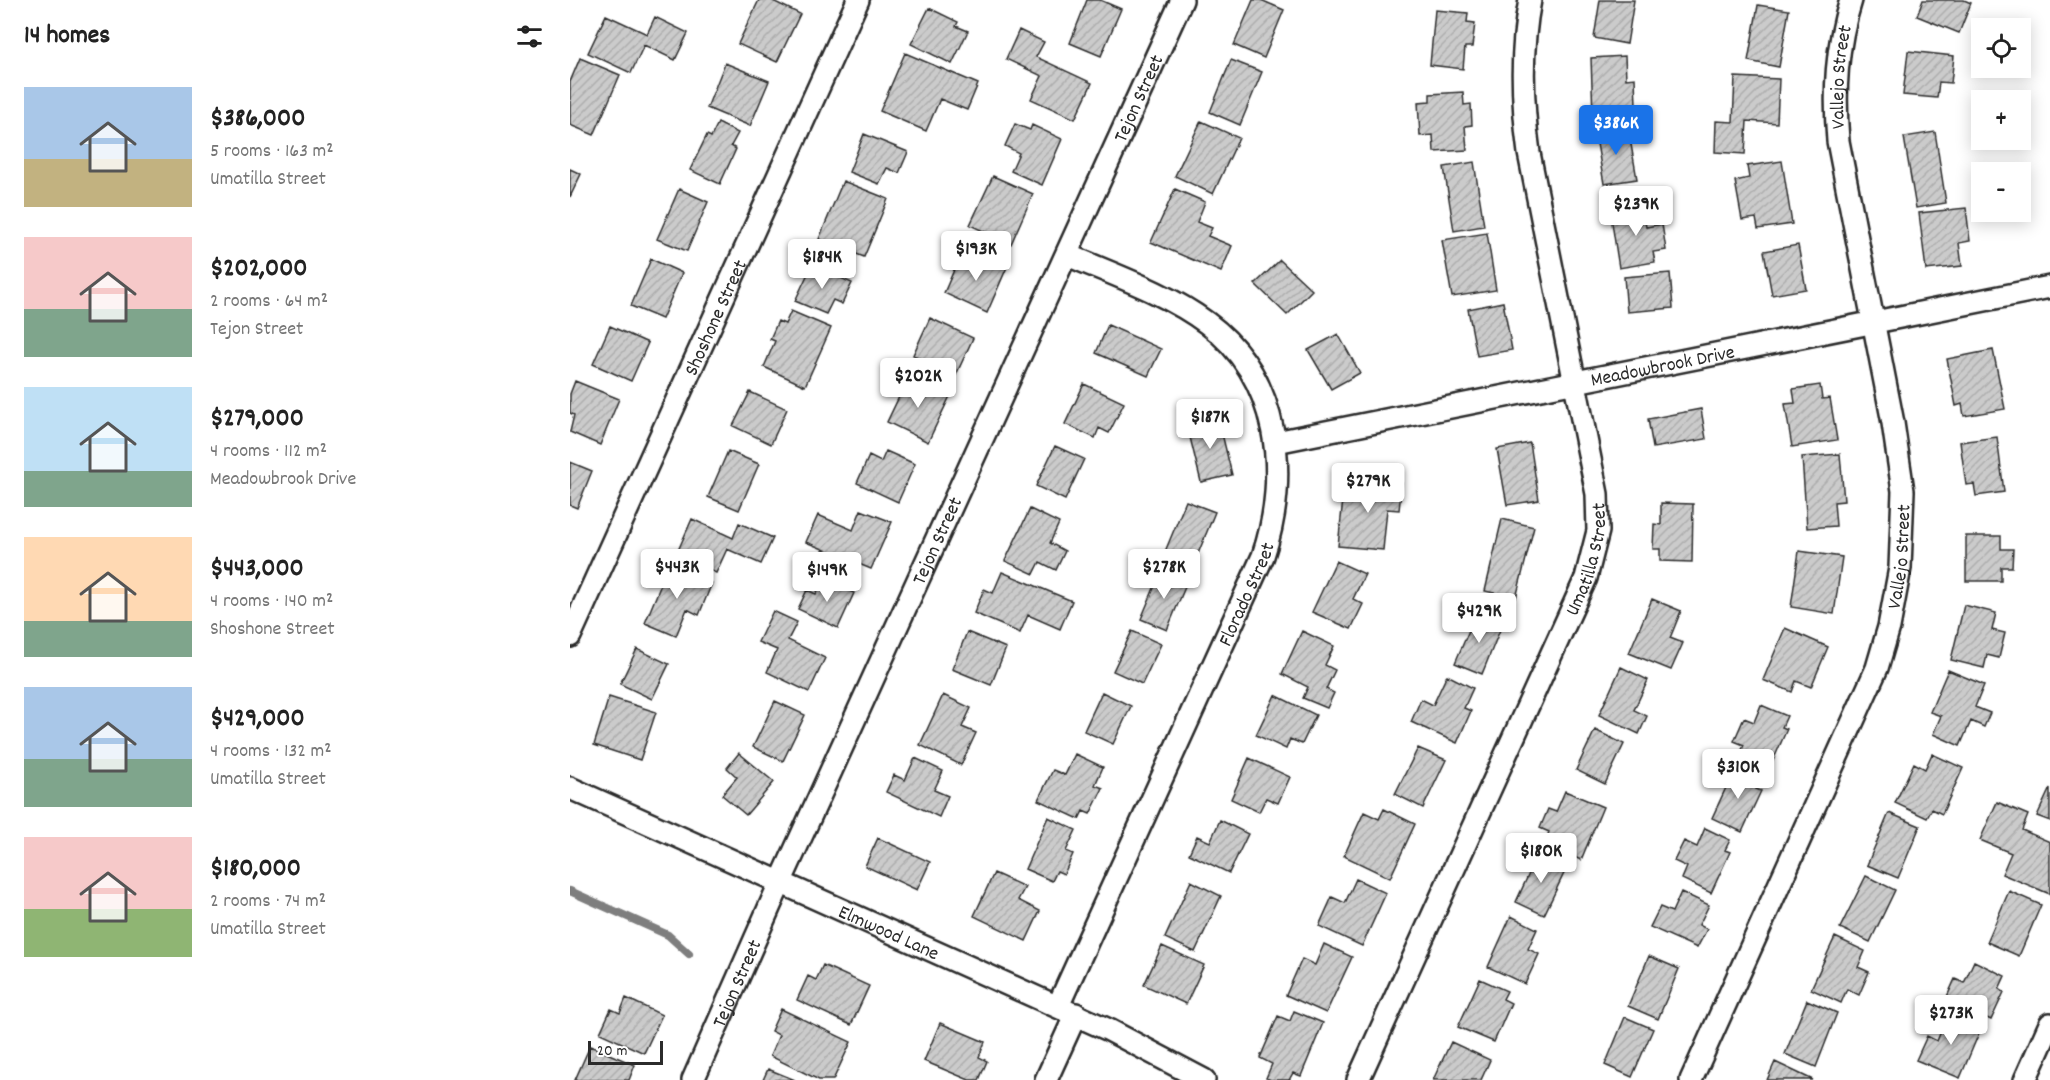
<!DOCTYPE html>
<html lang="en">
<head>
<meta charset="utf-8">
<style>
	:root { --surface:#fff; --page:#f2f2f2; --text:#222; --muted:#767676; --accent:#1a73e8 }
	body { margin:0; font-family:Dekko,sans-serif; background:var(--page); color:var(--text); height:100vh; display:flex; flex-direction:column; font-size:22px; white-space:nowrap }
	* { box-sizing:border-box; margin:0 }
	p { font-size:20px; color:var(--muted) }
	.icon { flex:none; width:33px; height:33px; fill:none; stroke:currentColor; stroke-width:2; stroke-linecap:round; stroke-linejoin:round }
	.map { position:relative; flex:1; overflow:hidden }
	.sheet { display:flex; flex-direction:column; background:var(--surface); width:570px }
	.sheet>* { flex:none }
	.buttons { position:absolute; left:1401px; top:18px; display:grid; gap:12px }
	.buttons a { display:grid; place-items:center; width:60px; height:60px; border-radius:0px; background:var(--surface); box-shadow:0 3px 15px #0003; font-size:30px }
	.scale { position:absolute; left:18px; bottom:15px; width:75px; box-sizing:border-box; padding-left:6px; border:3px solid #2b2b2b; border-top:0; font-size:16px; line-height:21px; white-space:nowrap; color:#2b2b2b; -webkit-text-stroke:4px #fff; paint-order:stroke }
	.price { position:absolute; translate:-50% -51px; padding:0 14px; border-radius:6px; background:#fff; color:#222; font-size:20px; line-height:39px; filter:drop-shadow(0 2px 3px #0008) }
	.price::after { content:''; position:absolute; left:50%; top:36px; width:18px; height:14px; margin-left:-9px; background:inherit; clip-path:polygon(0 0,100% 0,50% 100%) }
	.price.selected { background:var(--accent); color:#fff }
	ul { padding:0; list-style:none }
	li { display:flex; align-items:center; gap:18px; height:150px; padding:0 24px }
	li span { display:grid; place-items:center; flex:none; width:168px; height:120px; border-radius:0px; color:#555 }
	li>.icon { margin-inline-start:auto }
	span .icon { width:72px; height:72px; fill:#fffc; stroke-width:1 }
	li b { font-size:26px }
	h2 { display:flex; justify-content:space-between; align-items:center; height:72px; padding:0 24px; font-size:26px }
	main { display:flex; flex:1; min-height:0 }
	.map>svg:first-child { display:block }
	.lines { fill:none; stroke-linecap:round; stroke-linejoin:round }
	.stream { stroke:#7e7e7e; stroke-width:8 }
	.building { fill:url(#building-hatch); stroke:#2b2b2b; stroke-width:1.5 }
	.minor-casing { stroke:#2b2b2b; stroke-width:26 }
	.minor { stroke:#fff; stroke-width:21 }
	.labels { text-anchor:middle; stroke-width:5; stroke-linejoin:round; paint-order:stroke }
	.street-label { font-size:20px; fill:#2b2b2b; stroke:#fff }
</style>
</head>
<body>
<main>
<section class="sheet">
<h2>14 homes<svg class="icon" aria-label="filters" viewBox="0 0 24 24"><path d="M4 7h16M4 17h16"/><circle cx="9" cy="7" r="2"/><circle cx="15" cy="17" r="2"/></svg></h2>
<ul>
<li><span style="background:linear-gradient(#a9c7e8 60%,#c2b280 0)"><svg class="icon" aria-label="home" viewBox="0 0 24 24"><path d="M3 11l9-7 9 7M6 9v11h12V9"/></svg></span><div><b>$386,000</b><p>5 rooms · 163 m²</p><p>Umatilla Street</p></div></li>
<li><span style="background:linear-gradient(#f6c9c9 60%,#7fa58c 0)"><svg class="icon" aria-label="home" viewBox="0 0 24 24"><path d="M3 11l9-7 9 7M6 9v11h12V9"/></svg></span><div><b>$202,000</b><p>2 rooms · 64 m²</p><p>Tejon Street</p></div></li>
<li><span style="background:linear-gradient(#bfe0f5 70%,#7fa58c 0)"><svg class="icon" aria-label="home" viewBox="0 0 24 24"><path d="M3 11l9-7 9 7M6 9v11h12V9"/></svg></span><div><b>$279,000</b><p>4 rooms · 112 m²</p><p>Meadowbrook Drive</p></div></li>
<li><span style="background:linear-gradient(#ffd9b3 70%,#7fa58c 0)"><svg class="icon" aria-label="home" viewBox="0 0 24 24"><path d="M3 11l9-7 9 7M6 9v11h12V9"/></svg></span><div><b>$443,000</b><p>4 rooms · 140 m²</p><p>Shoshone Street</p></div></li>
<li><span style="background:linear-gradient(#a9c7e8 60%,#7fa58c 0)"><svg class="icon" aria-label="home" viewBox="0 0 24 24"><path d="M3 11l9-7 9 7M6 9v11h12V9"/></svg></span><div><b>$429,000</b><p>4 rooms · 132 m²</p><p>Umatilla Street</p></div></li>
<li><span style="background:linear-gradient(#f6c9c9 60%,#8fb573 0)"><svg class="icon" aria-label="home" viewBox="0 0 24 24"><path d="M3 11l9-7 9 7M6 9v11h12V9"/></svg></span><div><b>$180,000</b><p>2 rooms · 74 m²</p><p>Umatilla Street</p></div></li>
</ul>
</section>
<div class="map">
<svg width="1480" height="1080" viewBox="0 0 1480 1080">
	<defs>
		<pattern id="building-hatch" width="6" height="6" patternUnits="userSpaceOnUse" patternTransform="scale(1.5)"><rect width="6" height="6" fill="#cbcbcb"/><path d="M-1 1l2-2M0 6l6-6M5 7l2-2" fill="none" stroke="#aeaeae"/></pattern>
	</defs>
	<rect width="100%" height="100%" fill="#fff"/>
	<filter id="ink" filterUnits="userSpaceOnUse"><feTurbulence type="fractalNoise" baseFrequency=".0167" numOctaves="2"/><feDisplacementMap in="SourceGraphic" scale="12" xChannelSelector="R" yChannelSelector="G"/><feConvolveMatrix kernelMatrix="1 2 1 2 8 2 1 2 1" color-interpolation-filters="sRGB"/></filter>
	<g filter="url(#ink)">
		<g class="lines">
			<path class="stream" d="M0,891L98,935L119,954"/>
		</g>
		<path class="building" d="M189,0H201L230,14L207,62L168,44Z
			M517,0H530L551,9L531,56L500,43Z
			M683,0H691L714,10L694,58L664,45Z
			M1030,0H1064L1057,44L1024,38Z
			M1353,0H1394L1401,3L1389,33L1347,16Z
			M1188,5L1219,10L1209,67L1178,61Z
			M359,8L388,22L386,26L398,31L382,64L341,44Z
			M865,10L898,13L897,22L905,23L902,47H895L893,69L860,65Z
			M36,15L77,34L85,17L118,33L105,60L74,45L61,73L18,53Z
			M449,30L474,42L466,57L522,83L505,119L461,99L472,76L436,59Z
			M1338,51L1384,56L1381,83L1369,82L1367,98L1333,95Z
			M335,53L408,84L397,110L370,99L356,131L310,111Z
			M1055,56L1056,79L1065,78L1066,105L1057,106V114L1023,115L1021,58Z
			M10,58L50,75L24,135L0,125V82Z
			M661,60L692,72L670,125L640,112Z
			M155,63L199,81L180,126L137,108Z
			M1165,77L1209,79L1207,123L1177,121L1175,154L1145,152L1146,121L1163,122Z
			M893,92L894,105L901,104L902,125L895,126L897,150L864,152L863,135L850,136L848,102L860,101V94Z
			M631,121L669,138L643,194L605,176Z
			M148,123L168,133L161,146L166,149L150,184L120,170L137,135L141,137Z
			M445,124L460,130L462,125L492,139L472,185L441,171L449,153L435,146Z
			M1058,127L1067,179L1034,184L1025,132Z
			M1365,132L1376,203L1346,208L1334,137Z
			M294,134L338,152L329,173L317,168L309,184L279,172Z
			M1212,161L1222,224L1188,229L1186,218L1172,220L1165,181L1179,178L1177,166Z
			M904,162L914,226L884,231L874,167Z
			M0,169L11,174L0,197Z
			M423,176L463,194L441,244L400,225Z
			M273,181L318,199L294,257L249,239Z
			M109,189L138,202L117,251L87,239Z
			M605,189L635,202L627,222L642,228L638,236L662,246L651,272L581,242Z
			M1072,205L1076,227L1092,224L1096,250L1083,252L1085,262L1049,268L1040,210Z
			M1396,208L1400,241L1389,243L1392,266L1356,270L1349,213Z
			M917,233L926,290L882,297L872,240Z
			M1228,245L1236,289L1202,295L1194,251Z
			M407,253L437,267L417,313L374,293L387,263L400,268Z
			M81,259L112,273L92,319L61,306Z
			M710,260L742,290L717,315L685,284Z
			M242,265L282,283L272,304L263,300L256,314L225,301Z
			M1100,273L1103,308L1057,312L1054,277Z
			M933,302L942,350L907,356L898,309Z
			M221,311L261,328L235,386L194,367L205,341L200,339L208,321L215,324Z
			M360,318L403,338L386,375L343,355Z
			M538,325L591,349L578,376L526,353Z
			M40,326L78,343L61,381L23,364Z
			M768,334L790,373L761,389L738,350Z
			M1423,350L1435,409L1394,416L1392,404L1386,406L1377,359Z
			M339,376L380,396L358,442L317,422Z
			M5,381L49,399L30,445L0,432L4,415L0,413V394Z
			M514,384L554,403L539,433L529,428L525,438L495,424Z
			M1250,385L1252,399L1260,398L1267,440L1222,447L1215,404L1225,403L1223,389Z
			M180,392L217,409L201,444L163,426Z
			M1131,409L1136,439L1083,448L1078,419Z
			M648,417L662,475L631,482L617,425Z
			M1427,437L1434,492L1406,496L1404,484L1396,485L1390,442Z
			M960,443L969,500L937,505L927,449Z
			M485,446L514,459L495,500L466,486Z
			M158,451L189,464L169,510L138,497Z
			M316,451L345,464L328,502L287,483L299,456L311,462Z
			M1270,454L1274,501L1264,502L1266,526L1237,528L1232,457Z
			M0,462L22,471L7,508L0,505Z
			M797,479L832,483L829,510L817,509L813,550L768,546L774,490L796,492Z
			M616,501L645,512L623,566L594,554Z
			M1091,503L1123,504L1122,562L1090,561V549H1083L1084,524L1091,525Z
			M460,509L489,523L480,543L495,551L486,570L470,562L464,574L435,561Z
			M291,510L322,522L301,569L236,542L248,515L283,530Z
			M122,519L163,538L169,523L203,538L191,564L157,549L146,573L106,555Z
			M932,519L964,527L946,598L915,591Z
			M1396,536H1431V549H1443L1442,567H1431V581H1396Z
			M1229,551L1272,557L1264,614L1221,607Z
			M766,561L795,574L783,599L793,604L781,629L742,612Z
			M99,565L142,583L129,615L117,609L106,636L75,623Z
			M592,569L618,580L597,630L571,619Z
			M432,572L502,601L490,629L458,615L450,633L404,613L414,589L423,593Z
			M254,579L284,593L268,628L228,609L237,590L246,594Z
			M1082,599L1111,611L1100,638L1113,643L1101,670L1059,653Z
			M1394,605L1426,613L1422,630L1435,633L1429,658L1417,655L1414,668L1381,660Z
			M203,611L227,622L218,640L255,658L239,692L197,672L207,650L188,642Z
			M906,614L932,625L912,674L885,663Z
			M1215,628L1258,647L1241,687L1226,681L1222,692L1193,680Z
			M562,631L591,644L572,684L543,671Z
			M732,631L764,646L755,665L765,670L756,689L764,693L757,708L733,698L738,687L712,674Z
			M397,632L436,648L421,685L382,669Z
			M67,649L99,664L82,699L50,684Z
			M1051,667L1078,680L1064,710L1077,716L1069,734L1029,715Z
			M1378,670L1414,685L1405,707L1420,713L1414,727L1401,721L1390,746L1363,734L1371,716L1360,712Z
			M877,675L903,688L894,708L901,711L887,743L841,722L851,699L863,705Z
			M532,692L561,706L543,744L514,731Z
			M373,695L401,708L392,727L406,733L391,765L350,745Z
			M705,695L746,715L732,744L720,739L716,749L686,735Z
			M39,697L86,712L70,760L24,745Z
			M205,701L235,715L213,761L183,747Z
			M1191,705L1217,716L1212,727L1217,729L1199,770L1169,757L1174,745L1164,741L1174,718L1184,722Z
			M1025,730L1054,744L1035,784L1006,770Z
			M848,748L876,760L853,808L825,794Z
			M169,753L204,782L176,815L152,795L167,777L157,768Z
			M505,754L533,767L525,785L533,788L520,814L513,811L509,819L468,800L483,770L495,775Z
			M1362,754L1393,768L1372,814L1362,809L1357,818L1325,803L1344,763L1355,769Z
			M345,758L373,771L364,790L378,796L369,817L316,792L324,775L335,780Z
			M679,758L720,777L708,803L696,798L689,812L661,799Z
			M1166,766L1191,778L1186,789L1191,791L1172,832L1142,818Z
			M1480,788V821L1467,816Z
			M995,791L1033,807L1011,860L974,844L979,832L970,828L978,809L986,812Z
			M1427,802L1458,815L1452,830L1480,842V894L1432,874L1441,853L1410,840Z
			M814,809L845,824L820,878L774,856L794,812L809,819Z
			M1319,813L1350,826L1328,878L1297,865Z
			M478,817L506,830L496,851L503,854L494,874L487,871L482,881L455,869Z
			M650,820L678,834L659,873L619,854L627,836L640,842Z
			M1135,828L1160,840L1155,850L1160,852L1141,893L1112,879L1117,867L1104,861L1114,841L1127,847Z
			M308,838L360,862L347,890L295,866Z
			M968,854L997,867L974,915L946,902Z
			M424,873L455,887L448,900L470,911L456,941L404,916Z
			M1296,876L1325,890L1300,942L1270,928Z
			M786,879L816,893L792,946L749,926L762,897L775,903Z
			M621,881L651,896L625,952L595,938Z
			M1439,891L1471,905L1449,956L1417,942Z
			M1111,892L1139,905L1129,925L1137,929L1127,948L1080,927L1090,907L1102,912Z
			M941,916L967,929L958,949L969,954L955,984L918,967Z
			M1265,937L1295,951L1288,967L1299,972L1289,995L1277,989L1271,1003L1241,989Z
			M754,944L782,957L756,1013L716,995L732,959L745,965Z
			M592,946L634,965L616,1004L574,985Z
			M1079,956L1109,969L1088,1019L1058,1006Z
			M1404,961L1435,976L1429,989L1434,992L1421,1020L1376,999L1385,979L1394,983Z
			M253,965L299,986L281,1025L227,1000L238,976L246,980Z
			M910,979L937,991L933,999L941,1003L924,1042L888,1027Z
			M56,998L92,1015L74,1053L30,1033L41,1009L50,1013Z
			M1237,1000L1267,1013L1246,1067L1215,1054Z
			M211,1009L281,1042L263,1080H249L200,1056L209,1035L201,1031Z
			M724,1011L753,1023L731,1076L723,1073L719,1080H701L696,1078L702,1064L690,1058L708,1016L720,1021Z
			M1379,1012L1412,1026L1390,1078L1346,1060L1357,1036L1367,1041Z
			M1055,1017L1083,1029L1062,1077L1035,1065Z
			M370,1023L415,1042L409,1057L417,1061L409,1080H399L354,1061Z
			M881,1042L920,1060L911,1080H863Z
			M20,1046L65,1065L59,1080H5Z
			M1205,1062L1243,1080H1197Z
			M198,1069L225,1080H193Z"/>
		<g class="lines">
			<defs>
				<g id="minor">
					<path id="s1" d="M706,442L1480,287"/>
					<path id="s2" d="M0,636L288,0"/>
					<path id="s3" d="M0,788L539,1030L634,1080"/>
					<path id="s4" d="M488,1006L693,556C720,476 710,377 637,323C597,293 544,275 498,255"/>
					<path id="s5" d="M123,1080L210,883L612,0"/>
					<path d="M476,1080L506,1014"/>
					<path id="s6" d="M788,1080L1016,578L1028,531L1027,494L959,153C952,102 950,51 960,0"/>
					<path id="s7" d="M1121,1080L1307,668L1319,627L1330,568L1333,491L1323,423L1268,141C1264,92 1266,47 1281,0"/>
					<path d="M1455,1080L1480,1024"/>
				</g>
			</defs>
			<use href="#minor" class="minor-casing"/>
			<use href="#minor" class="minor"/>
		</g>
	</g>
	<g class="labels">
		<g class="street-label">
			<text dy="7" stroke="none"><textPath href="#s7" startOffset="1052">Vallejo Street</textPath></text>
			<text dy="7" stroke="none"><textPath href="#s5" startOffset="1078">Tejon Street</textPath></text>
			<text dy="7" stroke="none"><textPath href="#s2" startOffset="350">Shoshone Street</textPath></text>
			<text dy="7" stroke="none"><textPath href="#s1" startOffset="394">Meadowbrook Drive</textPath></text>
			<text dy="7" stroke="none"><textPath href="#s5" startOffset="592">Tejon Street</textPath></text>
			<text dy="7" stroke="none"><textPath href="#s7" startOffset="566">Vallejo Street</textPath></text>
			<text dy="7" stroke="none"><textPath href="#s6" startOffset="570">Umatilla Street</textPath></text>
			<text dy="7" stroke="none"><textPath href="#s4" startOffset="453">Florado Street</textPath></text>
			<text dy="7" stroke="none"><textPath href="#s3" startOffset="350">Elmwood Lane</textPath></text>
			<text dy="7" stroke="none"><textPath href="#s5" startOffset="106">Tejon Street</textPath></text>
		</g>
	</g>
</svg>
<div class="buttons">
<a><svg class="icon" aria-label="locate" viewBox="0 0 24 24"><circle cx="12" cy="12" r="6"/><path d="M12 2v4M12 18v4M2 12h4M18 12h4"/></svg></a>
<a>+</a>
<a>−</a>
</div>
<div class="scale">20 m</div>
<b class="price selected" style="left:1046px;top:156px">$386K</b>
<b class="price" style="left:1066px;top:237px">$239K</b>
<b class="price" style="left:406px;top:282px">$193K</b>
<b class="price" style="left:252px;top:290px">$184K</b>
<b class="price" style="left:348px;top:409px">$202K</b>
<b class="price" style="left:640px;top:450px">$187K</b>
<b class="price" style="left:798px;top:514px">$279K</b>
<b class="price" style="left:107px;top:600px">$443K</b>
<b class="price" style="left:594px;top:600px">$278K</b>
<b class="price" style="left:257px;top:603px">$149K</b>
<b class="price" style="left:909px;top:644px">$429K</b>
<b class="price" style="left:1168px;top:800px">$310K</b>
<b class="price" style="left:971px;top:884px">$180K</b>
<b class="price" style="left:1381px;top:1046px">$273K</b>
</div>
</main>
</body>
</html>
